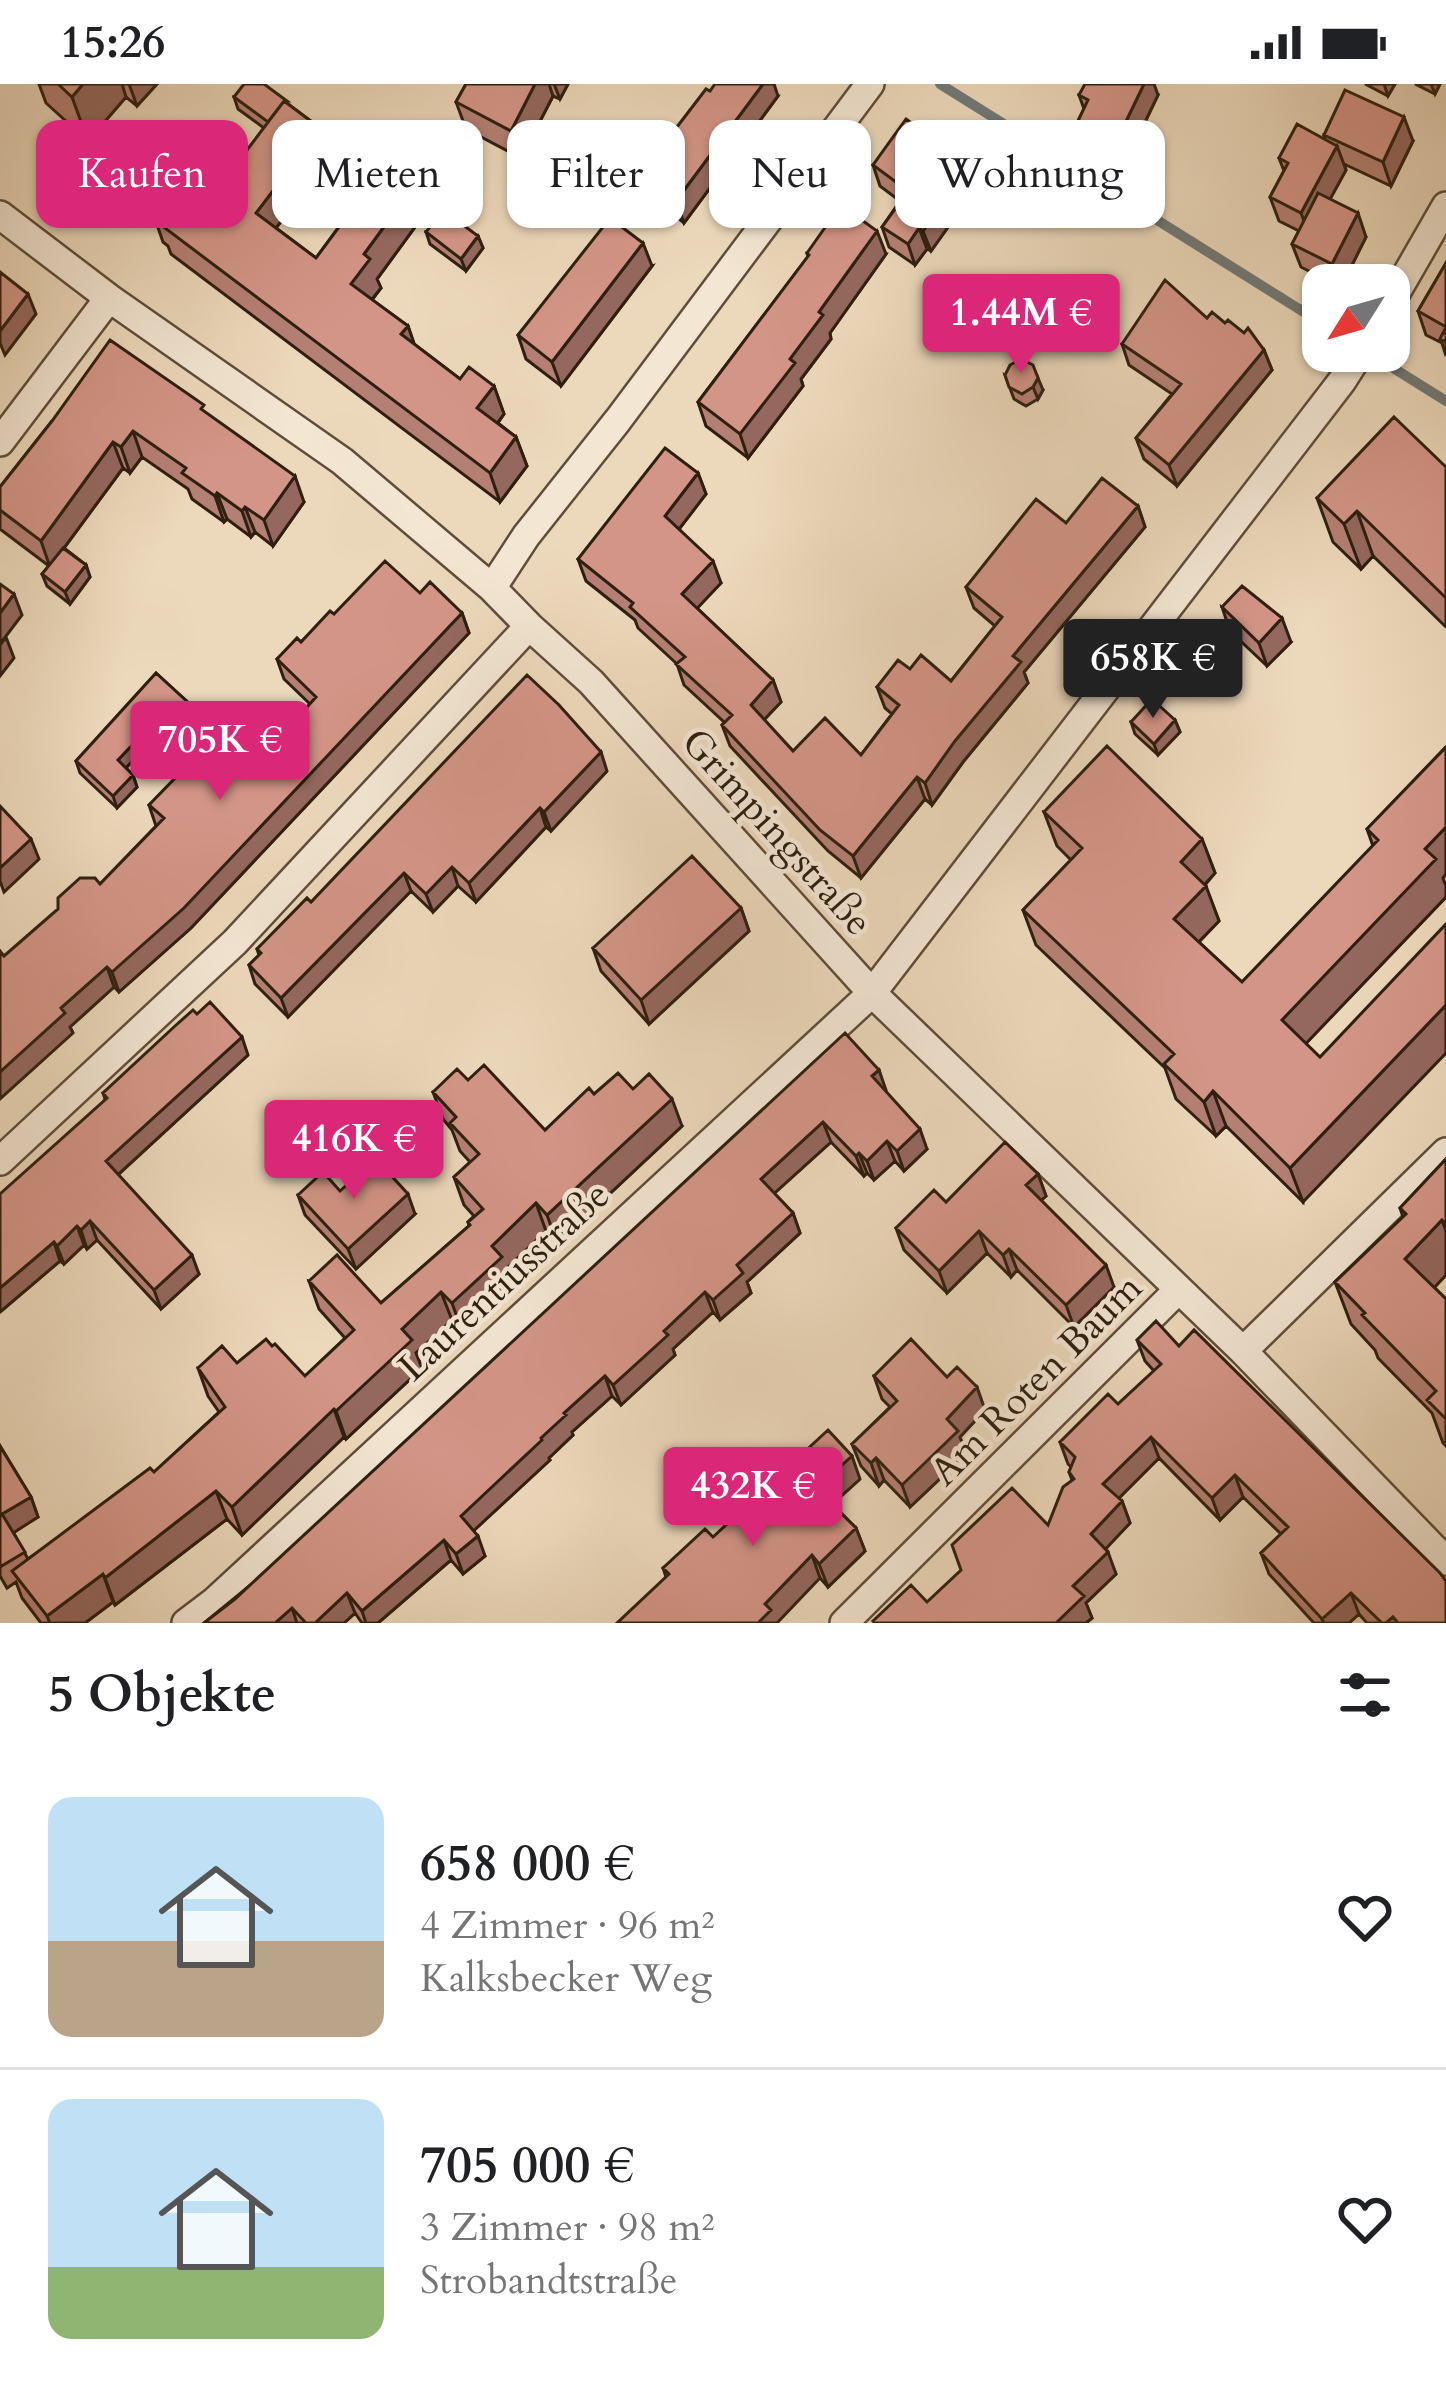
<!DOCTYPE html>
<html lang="de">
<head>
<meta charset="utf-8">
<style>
	:root { --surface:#fff; --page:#f6f6f6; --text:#202124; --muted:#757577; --line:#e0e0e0; --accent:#db2777 }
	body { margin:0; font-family:Cardo,serif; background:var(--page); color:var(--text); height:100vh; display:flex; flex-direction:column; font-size:45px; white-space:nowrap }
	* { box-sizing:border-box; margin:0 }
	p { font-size:39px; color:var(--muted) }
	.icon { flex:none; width:66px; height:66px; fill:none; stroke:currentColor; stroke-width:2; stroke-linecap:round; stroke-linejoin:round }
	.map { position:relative; height:1539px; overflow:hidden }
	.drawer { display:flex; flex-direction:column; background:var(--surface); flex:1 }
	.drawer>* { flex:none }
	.guide { position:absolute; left:36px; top:36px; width:1374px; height:108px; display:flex; gap:24px }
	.needle { width:78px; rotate:233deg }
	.fabs { position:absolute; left:1302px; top:180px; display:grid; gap:24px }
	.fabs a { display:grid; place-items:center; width:108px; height:108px; border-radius:24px; background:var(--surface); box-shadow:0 3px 9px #0004; font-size:60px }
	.price { position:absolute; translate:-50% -102px; padding:0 27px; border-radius:12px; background:var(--accent); color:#fff; font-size:39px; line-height:78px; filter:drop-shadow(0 3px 6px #0008) }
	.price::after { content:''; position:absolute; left:50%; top:72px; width:36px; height:27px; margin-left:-18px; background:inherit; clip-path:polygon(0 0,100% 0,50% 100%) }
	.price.active { background:#222; color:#fff }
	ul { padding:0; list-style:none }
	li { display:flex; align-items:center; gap:36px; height:300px; padding:0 48px }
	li+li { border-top:3px solid var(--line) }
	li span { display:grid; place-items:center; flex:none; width:336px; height:240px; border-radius:24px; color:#555 }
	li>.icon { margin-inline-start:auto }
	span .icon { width:144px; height:144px; fill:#fffc; stroke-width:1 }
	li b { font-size:51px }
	h2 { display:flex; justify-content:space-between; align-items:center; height:144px; padding:0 48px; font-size:51px }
	.tag { padding:0 42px; border-radius:24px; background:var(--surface); box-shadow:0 3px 9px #0004; font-size:42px; line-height:108px }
	.tag.active { background:var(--accent); color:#fff }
	.status { display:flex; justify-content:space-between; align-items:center; height:84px; padding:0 60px; background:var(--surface); direction:ltr }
	.status svg { height:33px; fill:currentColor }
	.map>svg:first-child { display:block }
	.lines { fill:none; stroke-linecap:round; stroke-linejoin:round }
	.stream { stroke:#717a77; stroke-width:10 }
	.street-casing { stroke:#5e4d3a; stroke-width:32 }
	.street { stroke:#f3e6d3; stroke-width:27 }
	.wall { fill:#b58074; stroke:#2e1f0f; stroke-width:3; fill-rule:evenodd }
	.shaded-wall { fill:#94685e; stroke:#2e1f0f; stroke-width:3 }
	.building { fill:#d39587; stroke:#2e1f0f; stroke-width:3; fill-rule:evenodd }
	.labels { text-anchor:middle; stroke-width:9; stroke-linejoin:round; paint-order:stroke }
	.street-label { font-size:39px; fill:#2e1f0f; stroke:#f3e6d3 }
</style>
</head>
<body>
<div class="status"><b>15:26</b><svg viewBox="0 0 49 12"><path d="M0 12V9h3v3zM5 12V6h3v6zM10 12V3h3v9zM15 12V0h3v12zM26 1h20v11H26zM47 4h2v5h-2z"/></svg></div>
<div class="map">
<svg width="1446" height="1539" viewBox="0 0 1446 1539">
	<rect width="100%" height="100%" fill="#ecd8bb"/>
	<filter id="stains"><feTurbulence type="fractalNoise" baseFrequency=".00167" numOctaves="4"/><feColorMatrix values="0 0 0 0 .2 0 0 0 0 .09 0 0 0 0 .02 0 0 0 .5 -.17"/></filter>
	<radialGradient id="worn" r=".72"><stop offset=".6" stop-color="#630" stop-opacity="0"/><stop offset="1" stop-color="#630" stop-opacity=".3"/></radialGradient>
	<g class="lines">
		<path class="stream" d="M940,0L1323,240
			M1366,267L1446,317"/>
		<defs>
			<path id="street" d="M0,131L109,214L342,377L492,504L529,542L591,598L872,909L1243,1267L1446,1477
				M1389,221L1446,122
				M0,358L109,214
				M492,504L526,452L618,336L870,0
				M0,1077L235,858L529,542
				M1243,1267L1446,1068
				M186,1539L215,1517L872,909L1342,297L1361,267
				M844,1539L1178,1206"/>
		</defs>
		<use href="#street" class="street-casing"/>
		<use href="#street" class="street"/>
	</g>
	<path class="wall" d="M39,0H157L137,22L126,13L88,57L46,19Z
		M466,0H568L560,15L553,12L521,74L466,45L456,18Z
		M1365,0H1395L1388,12Z
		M1415,0H1440L1435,10Z
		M710,7L778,12L684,139L649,112L641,90Z
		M1079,11H1158L1124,82L1086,63L1077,39L1084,25Z
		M234,13L288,20L408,110L418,139L377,195L381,204L372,216L408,242L414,260L460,295L494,302L504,330L498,339L516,353L527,382L500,418L171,170L168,162L163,158L153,129L198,98L220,102L264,44L238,25ZM313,96L352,125L316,174L276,144Z
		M1324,51L1413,57L1391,102L1344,80L1346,86L1330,115L1366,153L1342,201H1336L1301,183L1292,160L1299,147L1279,137L1270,113L1284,87L1279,74L1325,56Z
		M943,62L951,82L944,93L963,122L931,167L927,165L915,181L889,163L882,143L900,117L880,102L873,81Z
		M426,148L478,152L483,164L466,187L430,160Z
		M807,169L886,170L830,249L831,255L801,295L803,302L748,374L706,342L698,318L808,173Z
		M1446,179V272L1442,259L1426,251L1418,227Z
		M652,182L561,302L526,275L518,251L549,213Z
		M1207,234L1264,266L1272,286L1177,402L1144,375L1136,354L1172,310L1129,281L1122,260Z
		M1005,291L1043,306L1038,315L1026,322L1014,315Z
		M207,330L304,418L273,462L255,448L251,453L227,435L224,438L192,415L188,405L142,373L130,389L123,384L64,464L86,481L90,493L70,520L47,502L42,490L49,482L0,445V403L52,337Z
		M1446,383V543L1373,472L1361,485L1333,458L1317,414Z
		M698,389L706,410L679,445L721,499L697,524L773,596L781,618L764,636L793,667L861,671L892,630L885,624L877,603L910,585L951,597L995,542L974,524L966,503L1066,439L1138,422L1145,443L1024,588L1028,599L963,678L932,721L925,715L861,794L828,767L730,662L722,641L724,638L684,601L677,580L638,544L635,536L586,497L578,475Z
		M420,509L462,529L469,549L191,844L119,908L114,903L70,943L73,949L4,872L100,800L156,742L149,721L226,668L281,652L310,620L284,595L277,575L301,558L334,530Z
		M1222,523L1291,558L1267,582L1230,547Z
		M156,589L192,622L196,634L175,655L164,644L126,684L133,691L137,703L117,724L80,689L76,677Z
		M1175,636L1180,648L1158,671L1135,650L1131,638Z
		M1446,663V790L1443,794L1446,813L1306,959L1303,1118L1226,1042L1216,1052L1176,1015L1165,984L1036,861L1023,826L1071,776L1057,762L1044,728L1202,755L1215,789L1205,801L1219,837L1199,858L1242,898L1373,762L1367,745Z
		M607,687L551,747L546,743L476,818L458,802L433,828L411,807L288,933L255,900L249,881L259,871L257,865L311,818Z
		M741,824L749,847L649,940L601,887L593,864Z
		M248,971L118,1091L199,1190L161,1225L97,1156L87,1165L84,1161L64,1180L60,1177L0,1228L105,1015L103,1009Z
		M879,986L885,1007L927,1065L904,1087L895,1077L874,1096L867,1089L864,1092L831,1058L774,1109L793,1129L800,1149L747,1198L751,1209L720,1236L713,1228L673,1265L675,1271L621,1321L612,1312L572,1348L573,1351L549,1374L550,1376L473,1447L485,1472L463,1490L451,1476L378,1539H362L355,1529L344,1539H204Z
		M468,996L545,1046L594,1010L633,1005L682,1042L557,1159L546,1147L506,1185L512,1201L462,1247L452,1236L416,1269L422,1284L346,1355L344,1353L242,1451L227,1435L115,1521L113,1518L85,1539H41L22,1514L16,1498L7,1504L0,1492V1362L31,1413L38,1433L13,1448L28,1475L154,1388L219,1328L208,1312L198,1284L237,1279L305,1292L345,1254L319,1225L309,1197L381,1219L469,1142L468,1138L474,1132L464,1121L454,1093L470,1078L460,1067L452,1046L443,1035L433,1008Z
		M1446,1075V1191L1434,1203L1446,1215V1362L1443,1359L1432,1329L1378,1274L1375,1266L1351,1240L1335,1198L1403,1133L1400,1124Z
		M1038,1090L1046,1112L1041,1116L1114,1203L1074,1243L1017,1186L1011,1193L987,1169L947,1209L904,1166L896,1144L946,1118Z
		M340,1107L415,1130L356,1185L305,1131L298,1111Z
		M1137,1256L1446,1539H1367L1359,1530L1349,1539H1314L1269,1490L1261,1469L1281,1450L1243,1413L1220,1436L1159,1374L1119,1414L1122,1417L1130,1439L1105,1465L1116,1490L1086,1519L1092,1534L1086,1539H874L927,1518L1048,1441L1072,1396L1069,1388L1071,1383L1068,1380L1060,1358L1118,1320L1154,1287L1145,1277Z
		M874,1292L947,1293L985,1326L960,1353L966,1370L910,1423L884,1396L879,1402L861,1382L852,1360L890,1323L882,1315Z
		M860,1395L832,1420L856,1444L865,1467L828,1503L820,1494L666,1493L663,1484L713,1453Z"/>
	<path class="shaded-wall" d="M83,0H122L126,13L88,57L72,13Z
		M129,0H157L137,22Z
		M535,0H549L553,12L521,74L511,47Z
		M554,0H568L560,15Z
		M763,0H774L778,12L684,139L676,117Z
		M1144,0H1154L1158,11L1124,82L1116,58Z
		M1384,0H1395L1388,12Z
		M1431,0H1440L1435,10Z
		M1404,33L1413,57L1391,102L1383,78Z
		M943,62L951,82L936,103L929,82Z
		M1337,62L1346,86L1310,152L1301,129Z
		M303,67L313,96L266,157L256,129Z
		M956,101L963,122L931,167L923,147Z
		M408,110L418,139L377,195L381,204L361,229L351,200L364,170Z
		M1358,129L1366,153L1342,201H1340L1332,180Z
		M919,144L927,165L915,181L908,160Z
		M877,147L886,170L830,249L831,255L801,295L803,302L748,374L740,350L819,228Z
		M478,152L483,164L466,187L461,175Z
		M643,159L652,182L561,302L552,278Z
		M28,210L36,230L5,271L0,259V247Z
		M408,242L418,271L401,250Z
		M1264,266L1272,286L1177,402L1169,381Z
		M1038,294L1043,306L1038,315L1033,303Z
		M494,302L504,330L488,352L477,324Z
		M133,347L142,373L130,389L121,363Z
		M516,353L527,382L500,418L490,389Z
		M113,358L123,384L50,483L41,457Z
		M698,389L706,410L673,453L665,432Z
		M295,392L304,418L273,462L264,436Z
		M217,409L227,435L224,438L215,412Z
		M1138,422L1145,443L1024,588L1028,599L963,678L932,721L925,699L1013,572Z
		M245,423L255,448L251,453L242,427Z
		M1357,427L1373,472L1361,485L1344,440Z
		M713,477L721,499L690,532L682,510Z
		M86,481L90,493L70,520L65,508Z
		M14,510L22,531L0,560V529Z
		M462,529L469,549L191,844L119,908L112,888Z
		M1282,534L1291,558L1267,582L1259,559Z
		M6,553L14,574L0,592V561Z
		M773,596L781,618L758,642L751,621Z
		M192,622L196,634L175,655L171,643Z
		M160,632L164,644L122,688L118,676Z
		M1175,636L1180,648L1158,671L1154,660Z
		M601,668L607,687L551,747L544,728Z
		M133,691L137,703L117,724L113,712Z
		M917,693L925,715L861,794L853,772Z
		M540,724L546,743L476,818L469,799Z
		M1446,743V790L1443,794L1446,802V813L1295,971L1282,936L1425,765Z
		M31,755L39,775L4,808L0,797V784Z
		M1202,755L1215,789L1194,812L1181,778Z
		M452,783L458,802L433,828L426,810Z
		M404,789L411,807L288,933L281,914Z
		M1206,802L1219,837L1187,870L1174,835Z
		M741,824L749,847L649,940L641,916Z
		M107,883L114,903L70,943L73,949L0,1015V988L61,924Z
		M1446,921V969L1303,1118L1290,1084Z
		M242,953L248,971L112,1096L106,1077Z
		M879,986L886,1006L879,1012L872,992Z
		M1213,1007L1226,1042L1216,1052L1204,1018Z
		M672,1015L682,1042L557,1159L547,1131Z
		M823,1038L831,1058L768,1115L761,1095Z
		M920,1045L927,1065L904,1087L897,1067Z
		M887,1057L895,1077L874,1096L867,1077Z
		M859,1069L867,1089L864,1092L856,1072Z
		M1038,1090L1046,1112L1034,1123L1026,1101Z
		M408,1110L415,1130L356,1185L348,1165Z
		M536,1119L546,1147L506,1185L512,1201L462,1247L452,1219L492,1162Z
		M793,1129L800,1149L747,1198L751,1209L720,1236L713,1216L737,1181Z
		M1442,1136L1446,1147V1191L1421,1218L1405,1175Z
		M90,1137L97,1156L87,1165L81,1146Z
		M77,1142L84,1161L64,1180L57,1162Z
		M979,1147L987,1169L947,1209L939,1187Z
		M54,1158L60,1177L0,1228V1204Z
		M1009,1165L1017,1186L1011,1193L1003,1171Z
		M192,1171L199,1190L161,1225L154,1206Z
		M1106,1181L1114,1203L1074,1243L1066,1221Z
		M441,1208L452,1236L416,1269L422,1284L346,1355L336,1327L402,1245Z
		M705,1208L713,1228L673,1265L675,1271L621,1321L613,1301L664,1247Z
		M605,1292L612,1312L572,1348L573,1351L549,1374L550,1376L468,1452L461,1432L541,1354L564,1329Z
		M977,1303L985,1326L960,1353L966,1370L910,1423L902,1401L947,1335Z
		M334,1325L344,1353L242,1451L232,1423Z
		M1151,1353L1159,1374L1111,1422L1103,1400Z
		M852,1372L860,1395L825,1427L816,1404Z
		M876,1374L884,1396L879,1402L871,1379Z
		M1235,1391L1243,1413L1220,1436L1212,1414Z
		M216,1407L227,1435L115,1521L105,1494Z
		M31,1413L38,1433L10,1451L2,1430Z
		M1122,1417L1130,1439L1099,1472L1091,1450Z
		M856,1444L865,1467L828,1503L819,1480Z
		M478,1452L485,1472L463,1490L456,1470Z
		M444,1456L451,1476L378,1539H366L362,1527Z
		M1108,1468L1116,1490L1086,1519L1092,1534L1086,1539H1056L1073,1502Z
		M812,1471L820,1494L777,1539H758L765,1520Z
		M103,1490L113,1518L85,1539H50L47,1532Z
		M347,1509L355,1529L344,1539H315Z
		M1351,1509L1359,1530L1349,1539H1324L1322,1535Z
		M292,1524L297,1539H275Z"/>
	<path class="building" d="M58,0H83L72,13Z
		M244,0H264L287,17H284L268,38L234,13Z
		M466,0H535L511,47L456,18Z
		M715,0H763L676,117L641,90L706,5L710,7Z
		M1085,0H1144L1116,58L1077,39L1088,16L1079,11Z
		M1345,6L1404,33L1383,78L1324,51Z
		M284,17L408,110L364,170L370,175L351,200L408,242L401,250L460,295L469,283L494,302L477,324L516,353L490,389L161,141L164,137L153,129L184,88L198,98L205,90L220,102ZM303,67L362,112L316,174L256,129Z
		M906,35L943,62L929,82L956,101L923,147L919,144L908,160L882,143L908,107L873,81Z
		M1297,40L1337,62L1301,129L1270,113L1288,79L1279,74Z
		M1318,109L1358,129L1332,180L1292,160Z
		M841,121L877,147L819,228L823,231L790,275L795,279L740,350L698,318L809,171L807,169Z
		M443,126L478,152L461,175L426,148Z
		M610,134L643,159L552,278L518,251Z
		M1446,179V258L1440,255L1446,243L1418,227Z
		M0,188L28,210L0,247Z
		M1165,196L1207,234L1212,228L1225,239L1228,236L1244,249L1248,244L1264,266L1169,381L1136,354L1181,300L1122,260Z
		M110,256L204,321L201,325L295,392L264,436L245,423L242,427L217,409L215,412L182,389L186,384L133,347L121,363L113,358L41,457L0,426V403L52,337Z
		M1021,275L1033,281L1038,294L1033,303L1022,310L1009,303L1005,291L1010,281Z
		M1394,333L1446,383V514L1357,427L1344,440L1317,414Z
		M665,364L698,389L665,432L713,477L682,510L773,596L751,621L793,667L825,634L861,671L899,621L877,603L898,576L910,585L921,571L951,597L1002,533L966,503L1036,415L1066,439L1102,394L1138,422L1013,572L1021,578L955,657L925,699L917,693L853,772L820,746L722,641L732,631L676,580L685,573L630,523L633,519L578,475Z
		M63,464L86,481L65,508L42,490Z
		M385,477L420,509L430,498L462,529L184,824L112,888L107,883L61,924L65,929L0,988V867L4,872L58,825V814L80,794H95L100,800L164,734L149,721L213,655L226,668L259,633L281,652L316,613L277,575L297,554L301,558L330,527L334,530Z
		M0,500L14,510L0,529Z
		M1242,502L1282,534L1259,559L1222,523Z
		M156,589L192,622L171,643L160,632L118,676L133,691L113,712L76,677Z
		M527,591L559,621L601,668L544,728L540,724L469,799L452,783L426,810L404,789L281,914L249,881L261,869L257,865L307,814L311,818Z
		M1152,615L1175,636L1154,660L1131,638Z
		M1107,662L1202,755L1181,778L1206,802L1174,835L1242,898L1378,756L1367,745L1446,663V743L1425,765L1436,775L1282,936L1320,973L1446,840V921L1290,1084L1213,1007L1204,1018L1164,980L1174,970L1023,826L1082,764L1044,728Z
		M0,722L31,755L0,784Z
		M692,772L741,824L641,916L593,864Z
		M210,918L242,953L106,1077L192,1171L154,1206L90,1137L81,1146L77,1142L57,1162L54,1158L0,1204V1110L107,1014L103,1009L175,942L193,926L197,930Z
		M845,949L879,986L872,992L920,1045L897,1067L887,1057L867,1077L859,1069L856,1072L823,1038L761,1095L793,1129L737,1181L743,1189L713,1216L705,1208L664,1247L668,1251L613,1301L605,1292L564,1329L566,1331L541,1354L542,1356L461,1432L478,1452L456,1470L444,1456L362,1527L347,1509L315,1539H306L292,1524L275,1539H204L235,1515Z
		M484,981L545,1046L589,1004L594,1010L618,989L633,1005L649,990L672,1015L547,1131L536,1119L492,1162L502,1173L452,1219L441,1208L402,1245L412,1256L336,1327L334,1325L232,1423L216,1407L105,1494L103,1490L47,1532L12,1487L150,1384L154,1388L225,1323L198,1284L222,1262L237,1279L266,1255L272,1262L275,1260L305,1292L354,1246L309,1197L337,1171L381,1219L470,1141L468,1138L483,1125L454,1093L479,1070L450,1039L456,1033L433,1008L457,985L468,996Z
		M1005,1058L1038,1090L1026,1101L1106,1181L1066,1221L1009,1165L1003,1171L979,1147L939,1187L896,1144L934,1106L946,1118Z
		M376,1075L408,1110L348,1165L298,1111L323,1088L340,1107Z
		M1446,1075V1140L1442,1136L1405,1175L1446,1215V1335L1427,1316L1436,1307L1362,1231L1365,1229L1335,1198L1406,1130L1400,1124Z
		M1156,1237L1179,1262L1194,1246L1440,1489L1446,1497V1539H1398L1393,1533L1386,1539H1382L1351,1509L1322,1535L1261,1469L1288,1443L1235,1391L1212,1414L1151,1353L1103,1400L1122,1417L1091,1450L1108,1468L1073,1502L1084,1512L1056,1539H875L873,1537L911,1501L927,1518L961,1486L952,1461L1012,1404L1048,1441L1063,1403L1074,1395L1069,1388L1075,1373L1060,1358L1108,1310L1118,1320L1161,1280L1137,1256Z
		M911,1255L947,1293L957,1283L977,1303L947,1335L958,1347L902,1401L876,1374L871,1379L852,1360L897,1317L874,1292Z
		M828,1346L852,1372L816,1404L856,1444L819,1480L812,1471L765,1520L771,1526L758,1539H617L669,1490L663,1484L705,1445L713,1453Z
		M0,1362L31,1413L2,1430L25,1468L0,1483Z"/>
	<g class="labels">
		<g class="street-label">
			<text transform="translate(778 747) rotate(48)" y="14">Grimpingstraße</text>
			<text transform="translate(503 1196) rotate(-43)" y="14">Laurentiusstraße</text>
			<text transform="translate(1035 1295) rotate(-45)" y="14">Am Roten Baum</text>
		</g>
	</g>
	<rect width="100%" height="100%" filter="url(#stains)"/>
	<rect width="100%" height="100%" fill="url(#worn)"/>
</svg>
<div class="fabs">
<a><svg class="needle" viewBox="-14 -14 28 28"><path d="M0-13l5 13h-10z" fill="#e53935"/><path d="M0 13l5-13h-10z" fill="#757577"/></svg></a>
</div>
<b class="price" style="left:1021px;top:292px">1.44M €</b>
<b class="price active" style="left:1153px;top:637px">658K €</b>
<b class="price" style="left:220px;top:719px">705K €</b>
<b class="price" style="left:354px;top:1118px">416K €</b>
<b class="price" style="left:753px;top:1465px">432K €</b>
<div class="guide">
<a class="tag active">Kaufen</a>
<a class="tag">Mieten</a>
<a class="tag">Filter</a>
<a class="tag">Neu</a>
<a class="tag">Wohnung</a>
</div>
</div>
<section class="drawer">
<h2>5 Objekte<svg class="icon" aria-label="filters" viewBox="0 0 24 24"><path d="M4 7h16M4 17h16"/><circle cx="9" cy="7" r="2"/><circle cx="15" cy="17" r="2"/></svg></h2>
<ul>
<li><span style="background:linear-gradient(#bfe0f5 60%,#b9a48a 0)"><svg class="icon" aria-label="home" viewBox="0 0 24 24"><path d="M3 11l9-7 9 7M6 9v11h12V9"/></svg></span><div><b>658 000 €</b><p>4 Zimmer · 96 m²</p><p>Kalksbecker Weg</p></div><svg class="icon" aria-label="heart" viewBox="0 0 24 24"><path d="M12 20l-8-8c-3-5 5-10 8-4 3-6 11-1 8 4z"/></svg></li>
<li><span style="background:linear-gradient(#bfe0f5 70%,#8fb573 0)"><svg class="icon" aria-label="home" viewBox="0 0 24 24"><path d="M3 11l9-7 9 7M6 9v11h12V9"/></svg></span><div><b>705 000 €</b><p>3 Zimmer · 98 m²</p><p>Strobandtstraße</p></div><svg class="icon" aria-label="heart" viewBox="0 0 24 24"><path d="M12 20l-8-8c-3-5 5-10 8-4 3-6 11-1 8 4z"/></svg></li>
</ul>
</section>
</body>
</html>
